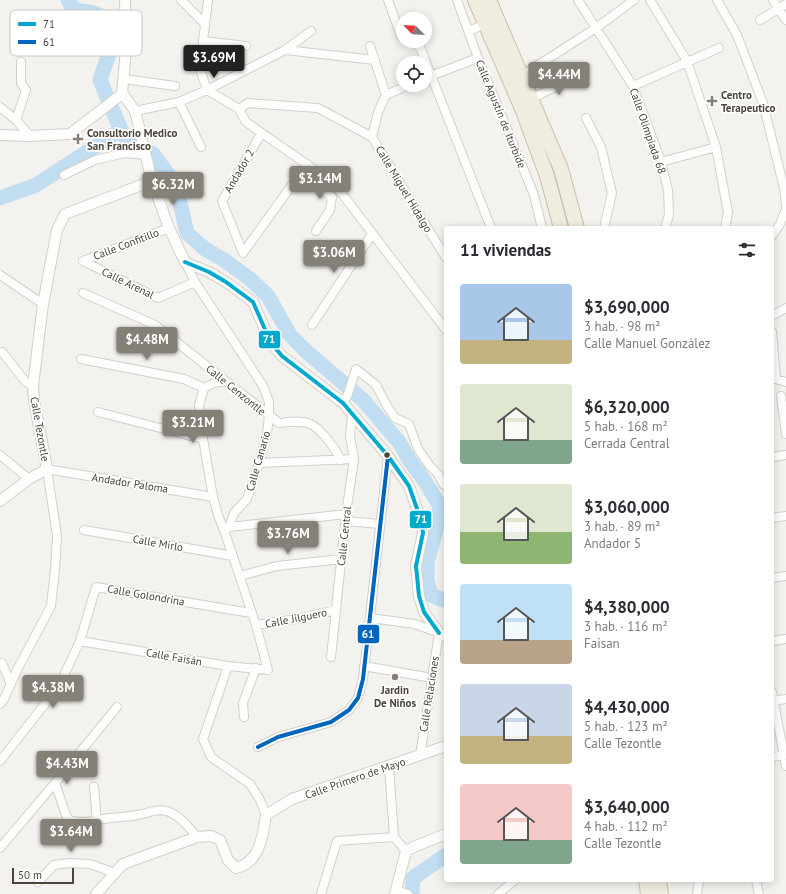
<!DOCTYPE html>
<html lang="es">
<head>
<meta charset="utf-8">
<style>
	:root { --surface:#fff; --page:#f2f2f3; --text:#2b2b33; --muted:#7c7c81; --accent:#868178 }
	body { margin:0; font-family:"PT Sans",sans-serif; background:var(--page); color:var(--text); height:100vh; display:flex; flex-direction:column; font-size:15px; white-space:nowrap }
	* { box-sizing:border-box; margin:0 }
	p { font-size:13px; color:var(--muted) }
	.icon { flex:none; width:22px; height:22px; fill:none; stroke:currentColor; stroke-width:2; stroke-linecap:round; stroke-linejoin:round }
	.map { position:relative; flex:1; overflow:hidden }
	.drawer { position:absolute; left:444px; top:226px; width:330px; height:656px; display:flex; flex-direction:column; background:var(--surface); border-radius:4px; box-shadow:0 2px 10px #0003 }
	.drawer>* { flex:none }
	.needle { width:26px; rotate:294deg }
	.fabs { position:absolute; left:396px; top:12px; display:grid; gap:8px }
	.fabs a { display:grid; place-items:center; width:36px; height:36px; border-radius:50%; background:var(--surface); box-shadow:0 2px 10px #0003; font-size:20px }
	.scale { position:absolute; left:12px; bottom:10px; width:62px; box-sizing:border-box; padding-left:4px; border:2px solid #4b4439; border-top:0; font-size:11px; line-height:14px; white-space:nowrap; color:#4b4439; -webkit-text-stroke:3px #fff; paint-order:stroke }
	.price { position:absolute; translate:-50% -34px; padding:0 9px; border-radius:4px; background:var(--accent); color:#fff; font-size:13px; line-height:26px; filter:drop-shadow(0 1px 2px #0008) }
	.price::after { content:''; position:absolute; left:50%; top:24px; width:12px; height:9px; margin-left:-6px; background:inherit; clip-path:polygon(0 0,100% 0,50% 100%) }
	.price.current { background:#222; color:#fff }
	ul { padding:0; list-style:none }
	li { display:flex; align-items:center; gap:12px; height:100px; padding:0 16px }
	li span { display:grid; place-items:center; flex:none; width:112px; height:80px; border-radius:4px; color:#555 }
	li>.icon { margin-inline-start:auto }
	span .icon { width:48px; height:48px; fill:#fffc; stroke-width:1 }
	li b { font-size:17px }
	h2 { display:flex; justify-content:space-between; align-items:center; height:48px; padding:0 16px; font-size:17px }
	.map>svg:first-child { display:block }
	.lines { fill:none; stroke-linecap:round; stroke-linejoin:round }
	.river { stroke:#c0ddf1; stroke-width:15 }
	.minor-casing { stroke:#d2d0cb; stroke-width:10 }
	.tertiary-casing { stroke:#d2d0cb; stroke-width:12 }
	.trunk-casing { stroke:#ccbfa9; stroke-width:16 }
	.minor { stroke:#fdfdfc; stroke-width:8 }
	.tertiary { stroke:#fdfdfc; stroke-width:10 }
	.trunk { stroke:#f0ece0; stroke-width:14 }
	.bus-1-casing { stroke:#fff; stroke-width:7 }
	.bus-2-casing { stroke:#fff; stroke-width:7 }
	.bus-1 { stroke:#00a9ce; stroke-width:4 }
	.bus-2 { stroke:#0065bd; stroke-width:4 }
	.poi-dot { fill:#868178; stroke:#fff; stroke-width:1.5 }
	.bus-dot { fill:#4b4439; stroke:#fff; stroke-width:1.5 }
	.labels { text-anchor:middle; stroke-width:3.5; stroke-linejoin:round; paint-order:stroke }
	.poi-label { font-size:11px; font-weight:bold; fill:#4b4439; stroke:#fff; text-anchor:start }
	.street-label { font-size:11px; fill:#4b4439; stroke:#fff }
	.key { fill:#fff; stroke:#c9c7c4; stroke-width:1 }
	.key-label { font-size:11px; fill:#4b4439 }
	.line-badge { stroke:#fff; stroke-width:1.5 }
	.badge-label { font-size:11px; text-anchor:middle; font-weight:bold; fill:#fff }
</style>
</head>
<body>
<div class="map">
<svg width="786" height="894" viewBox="0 0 786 894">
	<rect width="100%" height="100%" fill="#f4f2ee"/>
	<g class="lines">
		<path class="river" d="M68,0L74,10C92,12 100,13 115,24L112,45L100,80L121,130L129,142L153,154L170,177L180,203L187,233L205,249L224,260L250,279L268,296L290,335L307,352L363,400L399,442L408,458L424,480L440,506L436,530L427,562V581L431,595L446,601
			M0,198L36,185L121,130
			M412,894L413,878L446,855"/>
		<defs>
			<path id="minor" d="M181,0L205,24
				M208,0L203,41L201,72L207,90L239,109
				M388,0L401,36L403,37
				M457,0L478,58L534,195L542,228
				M578,0L633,86L661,162L668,190L669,215L665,228
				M650,0L687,61L716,147L728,213L725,228
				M717,0L737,35L763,103L784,188L786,205
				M773,0L786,20
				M760,20L786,4
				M469,31L485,24
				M203,41L246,46
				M410,41L420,47L491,228
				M370,46L386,95
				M285,50L375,60
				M521,76L596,28L634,0
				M425,78L478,58
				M124,79L175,86
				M633,86L719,48
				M386,95L378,112L372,137L446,258
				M386,95L409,85
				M531,99L567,81
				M179,102L201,147
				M0,107L16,120L30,136
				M239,109L246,122L325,177L340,191L446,330
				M239,109L248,103L318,108L372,137
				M135,111L179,102L207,90L285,50L311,31
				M586,118L601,147L612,193L604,228
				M16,120L26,90L21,83V62
				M661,162L716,147
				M64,175L95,160L125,153L146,155
				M316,231L330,210L332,197L321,189L325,177
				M772,236L780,224L786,209
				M243,253L222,201L261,134
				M243,253L307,164
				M83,261L158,298L195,282
				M83,261L169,228
				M185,262L195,282L263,386L269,402V416L267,434L259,463L247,499L234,513L229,527L224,530
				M0,275L43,304
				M83,293L155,325L279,423C289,422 301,420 310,424C321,428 336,450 341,460
				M772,316L786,308
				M312,325L372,234
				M772,332L776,379
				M2,352L25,381L33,386
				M81,359L184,379L204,388
				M772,378L786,382
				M781,396L786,434
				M343,403L348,394L356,369L376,385L387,406L395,418L409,424L418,449L430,466L438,474L443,484L446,486
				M98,412L203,439
				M0,455L29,479
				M772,457L786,455
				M259,463L354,459
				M772,518L786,516
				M345,521L380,524
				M229,527L346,514
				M84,530L233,556
				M240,576L277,566L342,559
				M772,578L786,576
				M370,618L415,624L439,633L420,756
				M256,625L297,619L336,610
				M80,641L228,666L268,670L256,625L224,530L219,518L213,497L203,439L199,405L204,388L214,383L225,381
				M772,641L786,639
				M331,657L346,514L354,459L350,436L352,415
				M0,664L2,663L11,684
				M228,666L203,739L211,757L250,784L260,800L266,815
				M364,666L432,678
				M772,692L786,766
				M772,701L786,699
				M0,704L4,699L18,668L51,606L55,569L57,536L47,469L213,497
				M244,717L243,703L256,668
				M258,747L278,737L331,722L349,710L358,698L363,679L388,456
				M772,757L786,755
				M0,761L59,686L80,641L96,587L251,613
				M389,766L394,837
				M55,783L66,815L69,820C83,824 95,821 109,818C118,817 127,817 137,815C146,814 157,808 167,811C180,816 189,827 197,837
				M94,787L97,821
				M0,848L55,783L117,707
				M756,880L759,894
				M38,882L54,865L69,863L90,864L115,873
				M396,890L408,894
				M321,894L337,841L394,837L406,851
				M498,894L515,880
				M697,894L699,880"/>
			<path id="tertiary" d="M125,0L126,50L122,93L135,111L152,181L169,228L185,262L209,272L226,282L253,302L271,343L282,356L343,403L388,456L409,486L421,520L423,533L416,566L419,596L424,612L439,633L446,636
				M0,135L30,136L70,134L122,94
				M0,501L29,479L47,469L34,400L33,386L43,304L57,230L65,214L152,181
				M96,894L123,864L197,837L211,836L220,840L228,860L236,868C260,863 263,835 266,815L292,799L446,746
				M395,894L406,851L416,846L446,834"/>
			<path id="trunk" d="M475,0L523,111L547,176L561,228
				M489,0L561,169L577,228
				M646,880L648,894
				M659,880L661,894"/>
		</defs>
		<use href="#minor" class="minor-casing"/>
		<use href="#tertiary" class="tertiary-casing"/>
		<use href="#trunk" class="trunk-casing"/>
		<use href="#minor" class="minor"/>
		<use href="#tertiary" class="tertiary"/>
		<use href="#trunk" class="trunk"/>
		<defs>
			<path id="bus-1" d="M185,262L209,272L226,282L253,302L271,343L282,356L343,403L388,456L409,486L421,520L423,533L416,566L419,596L424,612L439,633"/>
			<path id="bus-2" d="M258,747L278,737L331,722L349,710L358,698L363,679L388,456"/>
		</defs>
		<use href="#bus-1" class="bus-1-casing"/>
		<use href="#bus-2" class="bus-2-casing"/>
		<use href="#bus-1" class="bus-1"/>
		<use href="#bus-2" class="bus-2"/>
	</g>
	<g class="poi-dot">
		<path d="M710 95h4v4h4v4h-4v4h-4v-4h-4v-4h4z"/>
		<path d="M76 133h4v4h4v4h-4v4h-4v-4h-4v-4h4z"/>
		<circle cx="395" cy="677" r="4"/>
	</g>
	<circle class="bus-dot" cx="387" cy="455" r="3.5"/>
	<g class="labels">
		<g class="poi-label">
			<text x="721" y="99">Centro<tspan x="721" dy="13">Terapeutico</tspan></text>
			<text x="87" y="137">Consultorio Medico<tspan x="87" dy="13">San Francisco</tspan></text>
			<text x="395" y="694" text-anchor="middle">Jardin<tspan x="395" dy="13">De Niños</tspan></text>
		</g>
		<g class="street-label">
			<text transform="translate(501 114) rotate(68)" y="4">Calle Agustín de Iturbide</text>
			<text transform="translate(648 131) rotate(71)" y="4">Calle Olimpiada 68</text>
			<text transform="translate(239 171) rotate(-60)" y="4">Andador 2</text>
			<text transform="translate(404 189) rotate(59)" y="4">Calle Miguel Hidalgo</text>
			<text transform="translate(126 244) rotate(-21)" y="4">Calle Confitillo</text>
			<text transform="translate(128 283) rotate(26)" y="4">Calle Arenal</text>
			<text transform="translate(236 390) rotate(39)" y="4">Calle Cenzontle</text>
			<text transform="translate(40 429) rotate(80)" y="4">Calle Tezontle</text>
			<text transform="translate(258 461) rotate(-74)" y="4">Calle Canario</text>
			<text transform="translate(130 483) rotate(9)" y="4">Andador Paloma</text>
			<text transform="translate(344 536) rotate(-84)" y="4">Calle Central</text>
			<text transform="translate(158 543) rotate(10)" y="4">Calle Mirlo</text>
			<text transform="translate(146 595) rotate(10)" y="4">Calle Golondrina</text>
			<text transform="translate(296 618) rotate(-11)" y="4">Calle Jilguero</text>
			<text transform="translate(174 657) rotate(10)" y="4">Calle Faisán</text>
			<text transform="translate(429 694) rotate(-81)" y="4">Calle Relaciones</text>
			<text transform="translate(355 778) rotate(-19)" y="4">Calle Primero de Mayo</text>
		</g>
	</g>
	<rect x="10" y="10" width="132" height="46" rx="6" class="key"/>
	<rect x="18" y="22" width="18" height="4" fill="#00a9ce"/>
	<rect x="18" y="40" width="18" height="4" fill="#0065bd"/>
	<g class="key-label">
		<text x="43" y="28">71</text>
		<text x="43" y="46">61</text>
	</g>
	<g class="line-badge">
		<rect x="258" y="330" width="23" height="19" rx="4" fill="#00a9ce"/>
		<rect x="409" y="510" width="23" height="19" rx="4" fill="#00a9ce"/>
		<rect x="357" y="624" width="23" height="20" rx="4" fill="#0065bd"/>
	</g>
	<g class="badge-label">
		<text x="269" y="343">71</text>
		<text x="421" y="523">71</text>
		<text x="368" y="638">61</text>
	</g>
</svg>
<div class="fabs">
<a><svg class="needle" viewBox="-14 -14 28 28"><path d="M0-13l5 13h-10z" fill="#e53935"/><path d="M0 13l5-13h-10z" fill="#7c7c81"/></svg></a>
<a><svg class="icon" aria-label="locate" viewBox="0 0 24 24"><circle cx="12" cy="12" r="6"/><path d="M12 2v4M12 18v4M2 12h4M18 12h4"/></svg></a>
</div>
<div class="scale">50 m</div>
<b class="price current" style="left:214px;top:79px">$3.69M</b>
<b class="price" style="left:559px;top:96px">$4.44M</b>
<b class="price" style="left:320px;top:200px">$3.14M</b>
<b class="price" style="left:173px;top:206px">$6.32M</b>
<b class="price" style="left:334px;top:274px">$3.06M</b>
<b class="price" style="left:147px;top:361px">$4.48M</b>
<b class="price" style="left:193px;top:444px">$3.21M</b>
<b class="price" style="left:288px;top:555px">$3.76M</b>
<b class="price" style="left:53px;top:709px">$4.38M</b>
<b class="price" style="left:67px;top:785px">$4.43M</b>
<b class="price" style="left:71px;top:853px">$3.64M</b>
<section class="drawer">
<h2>11 viviendas<svg class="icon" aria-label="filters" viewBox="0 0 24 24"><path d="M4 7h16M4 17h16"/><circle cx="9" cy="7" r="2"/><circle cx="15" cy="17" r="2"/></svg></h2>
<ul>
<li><span style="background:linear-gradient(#a9c7e8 70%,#c2b280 0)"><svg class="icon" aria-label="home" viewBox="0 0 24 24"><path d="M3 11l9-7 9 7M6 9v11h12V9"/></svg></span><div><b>$3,690,000</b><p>3 hab. · 98 m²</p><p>Calle Manuel González</p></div></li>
<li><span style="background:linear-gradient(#dfe7d0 70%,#7fa58c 0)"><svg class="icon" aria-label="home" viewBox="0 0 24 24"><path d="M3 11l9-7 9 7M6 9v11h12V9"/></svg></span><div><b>$6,320,000</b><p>5 hab. · 168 m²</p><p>Cerrada Central</p></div></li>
<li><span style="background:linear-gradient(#dfe7d0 60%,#8fb573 0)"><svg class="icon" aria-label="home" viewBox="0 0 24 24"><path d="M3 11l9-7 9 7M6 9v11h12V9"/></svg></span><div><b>$3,060,000</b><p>3 hab. · 89 m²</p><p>Andador 5</p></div></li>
<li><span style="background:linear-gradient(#bfe0f5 70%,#b9a48a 0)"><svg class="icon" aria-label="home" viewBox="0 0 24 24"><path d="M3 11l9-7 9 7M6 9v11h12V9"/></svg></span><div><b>$4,380,000</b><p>3 hab. · 116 m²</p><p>Faisan</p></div></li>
<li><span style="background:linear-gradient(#c9d6e8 65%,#c2b280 0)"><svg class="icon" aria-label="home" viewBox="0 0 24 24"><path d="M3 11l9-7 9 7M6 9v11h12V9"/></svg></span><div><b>$4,430,000</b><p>5 hab. · 123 m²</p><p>Calle Tezontle</p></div></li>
<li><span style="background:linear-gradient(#f6c9c9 70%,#7fa58c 0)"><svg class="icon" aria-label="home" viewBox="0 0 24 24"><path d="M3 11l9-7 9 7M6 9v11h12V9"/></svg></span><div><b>$3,640,000</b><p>4 hab. · 112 m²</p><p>Calle Tezontle</p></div></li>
</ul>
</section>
</div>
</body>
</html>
